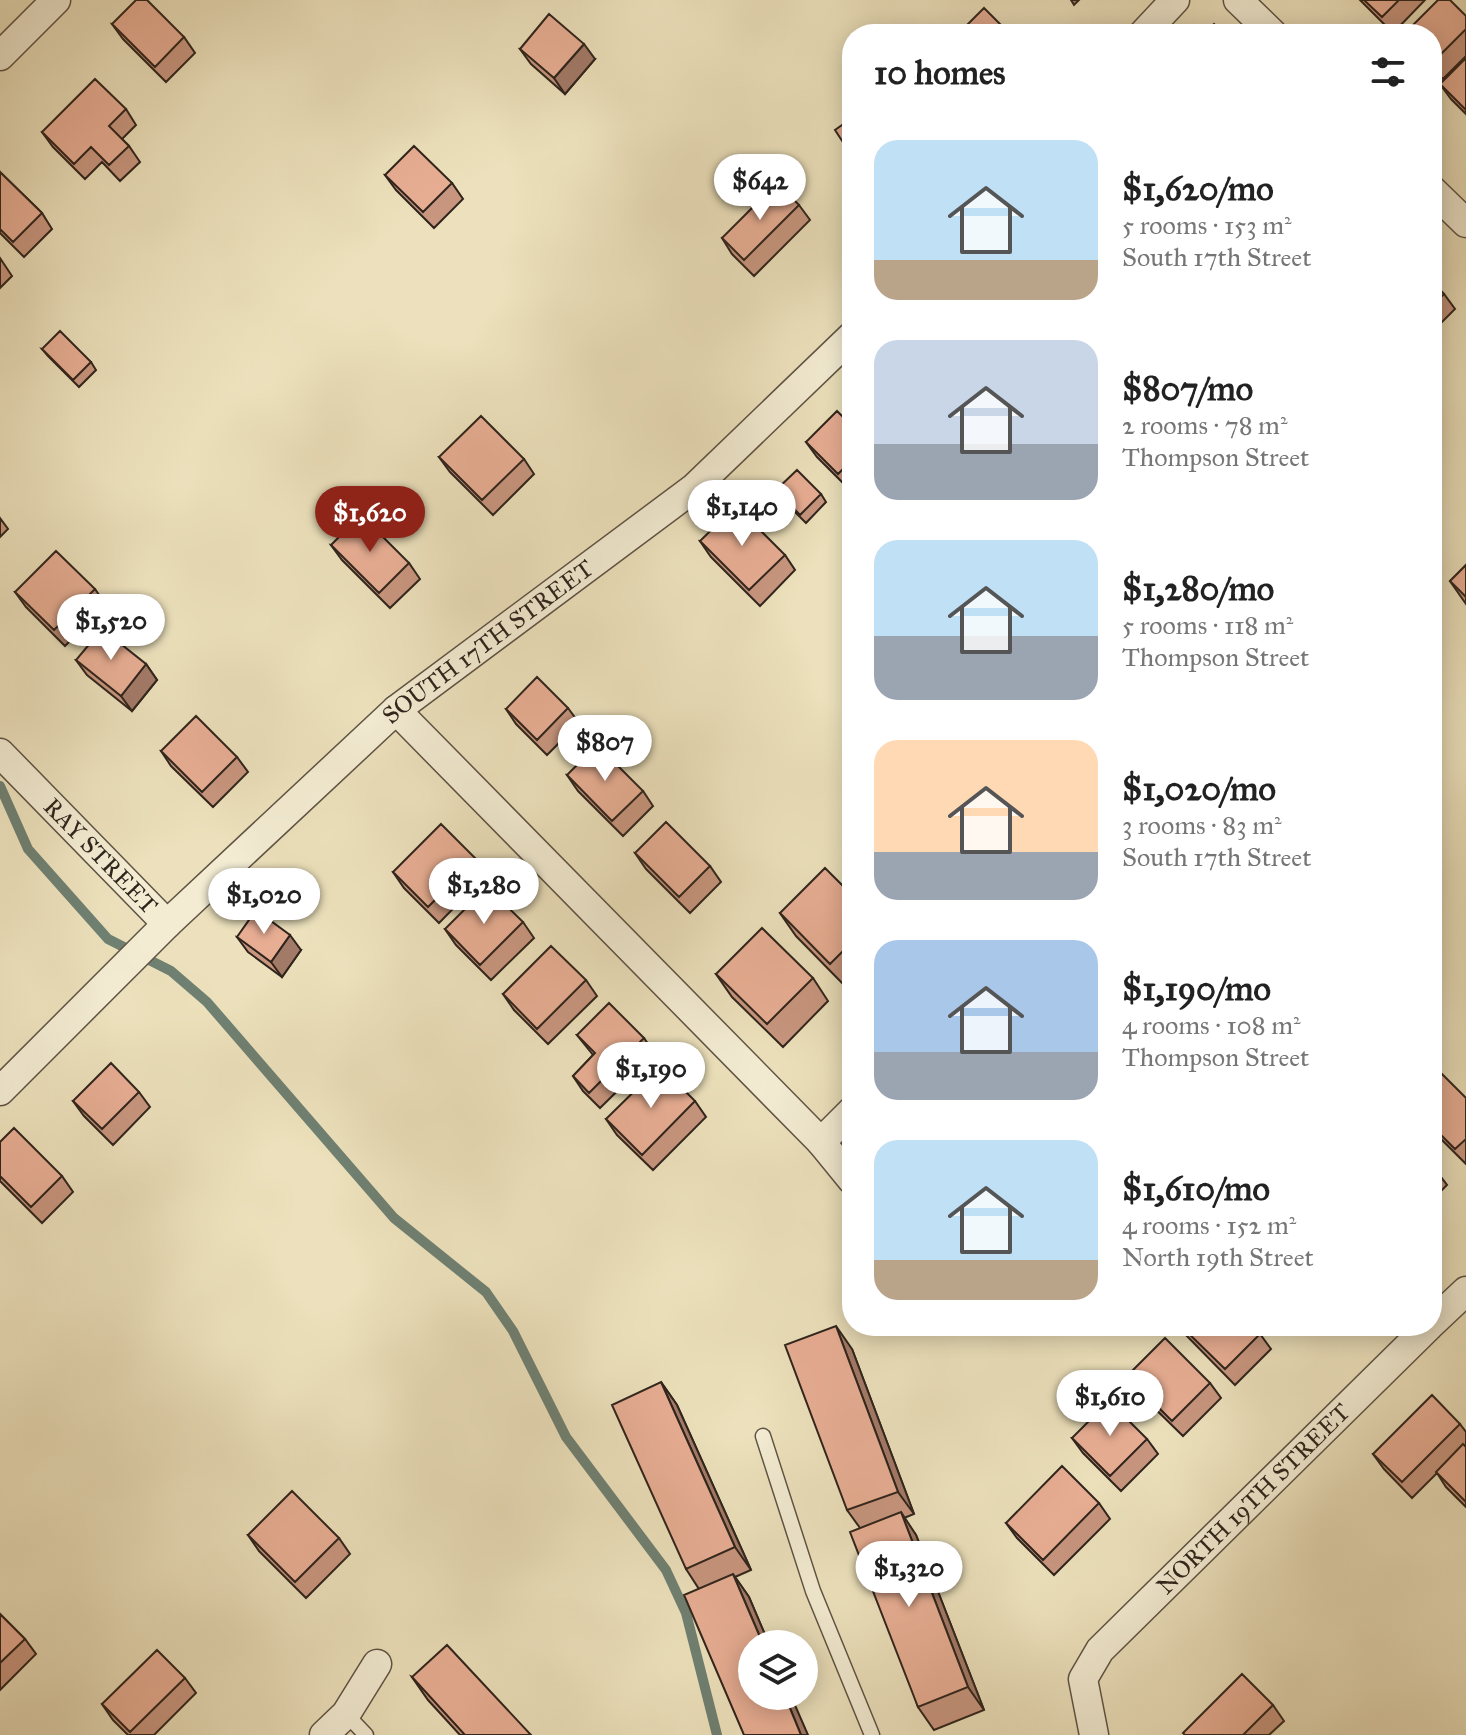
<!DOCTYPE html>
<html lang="en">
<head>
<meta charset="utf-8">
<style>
	:root { --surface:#fff; --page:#f2f2f2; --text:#222; --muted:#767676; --accent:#8f2418 }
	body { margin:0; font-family:"IM FELL Great Primer",serif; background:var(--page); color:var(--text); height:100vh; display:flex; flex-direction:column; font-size:30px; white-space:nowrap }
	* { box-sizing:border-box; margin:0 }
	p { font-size:26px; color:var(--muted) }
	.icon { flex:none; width:44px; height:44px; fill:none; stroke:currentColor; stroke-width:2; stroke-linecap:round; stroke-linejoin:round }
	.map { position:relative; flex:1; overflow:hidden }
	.side { position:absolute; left:842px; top:24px; width:600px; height:1312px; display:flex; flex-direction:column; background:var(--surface); border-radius:32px; box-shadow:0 4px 20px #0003 }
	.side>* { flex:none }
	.tools { position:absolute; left:738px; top:1630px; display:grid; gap:16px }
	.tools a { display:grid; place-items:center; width:80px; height:80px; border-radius:50%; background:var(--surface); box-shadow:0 4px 20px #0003; font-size:40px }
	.price { position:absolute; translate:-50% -68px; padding:0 18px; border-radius:28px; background:#fff; color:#222; font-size:26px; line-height:52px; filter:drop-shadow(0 2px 4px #0008) }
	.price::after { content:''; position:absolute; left:50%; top:48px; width:24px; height:18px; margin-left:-12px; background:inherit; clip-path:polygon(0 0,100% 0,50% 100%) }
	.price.on { background:var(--accent); color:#fff }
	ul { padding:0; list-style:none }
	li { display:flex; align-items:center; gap:24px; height:200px; padding:0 32px }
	li span { display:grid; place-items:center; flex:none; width:224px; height:160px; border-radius:24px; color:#555 }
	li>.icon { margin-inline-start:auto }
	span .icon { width:96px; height:96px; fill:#fffc; stroke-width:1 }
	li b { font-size:34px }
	h2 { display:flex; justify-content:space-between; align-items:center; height:96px; padding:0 32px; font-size:34px }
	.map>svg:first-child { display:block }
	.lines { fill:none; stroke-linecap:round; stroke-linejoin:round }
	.stream { stroke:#6f8072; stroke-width:10 }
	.service-casing { stroke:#5e5344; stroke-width:17 }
	.minor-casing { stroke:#5e5344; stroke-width:31 }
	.service { stroke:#f3ecd3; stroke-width:14 }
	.minor { stroke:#f3ecd3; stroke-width:28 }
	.wall { fill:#c8967f; stroke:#2f241c; stroke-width:2 }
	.shaded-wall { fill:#a27a68; stroke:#2f241c; stroke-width:2 }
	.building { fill:#e8ae94; stroke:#2f241c; stroke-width:2 }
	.labels { text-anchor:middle; stroke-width:6; stroke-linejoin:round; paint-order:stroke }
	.street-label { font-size:24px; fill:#2f241c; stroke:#f3ecd3 }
</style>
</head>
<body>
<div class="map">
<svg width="1466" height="1735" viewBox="0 0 1466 1735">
	<rect width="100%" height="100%" fill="#ece1bc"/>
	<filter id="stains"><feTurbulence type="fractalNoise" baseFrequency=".0025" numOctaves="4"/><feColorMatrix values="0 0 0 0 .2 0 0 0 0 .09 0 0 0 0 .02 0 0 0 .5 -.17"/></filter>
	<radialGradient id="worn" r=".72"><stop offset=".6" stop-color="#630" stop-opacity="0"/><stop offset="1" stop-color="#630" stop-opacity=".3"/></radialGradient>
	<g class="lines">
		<path class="stream" d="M0,786L28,849L108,939L171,971L207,1002L394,1218L486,1292L513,1331L566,1437L666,1570L686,1613L717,1735"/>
		<defs>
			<path id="service" d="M763,1436L813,1591L872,1735
				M346,1714L366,1735"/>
			<g id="minor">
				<path d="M1238,0L1273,34"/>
				<path d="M1143,34L1175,0"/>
				<path d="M0,56L56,0"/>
				<path d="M1432,190L1466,223"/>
				<path d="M396,710L821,1142L852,1180"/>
				<path id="s1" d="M0,753L167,924"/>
				<path id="s2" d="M0,1091L167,924L396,710L694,488L852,336"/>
				<path d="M821,1142L852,1111"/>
				<path d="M1432,1323L1466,1291"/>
				<path d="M324,1735L346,1714L377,1664"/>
				<path id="s3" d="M1094,1735L1083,1679L1100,1650L1429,1326"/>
			</g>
		</defs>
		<use href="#service" class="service-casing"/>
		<use href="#minor" class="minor-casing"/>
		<use href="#service" class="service"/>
		<use href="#minor" class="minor"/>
	</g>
	<path class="wall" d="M1360,0H1425L1393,33Z
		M1466,16V56L1443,79L1432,69V34Z
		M112,24L184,37L195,53L166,82L123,39Z
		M520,49L595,59L565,94L531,64Z
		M1466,58V114L1451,99L1440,84Z
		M126,109L136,125L122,139L129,146L140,162L120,181L102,162L85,179L53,147L42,132Z
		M0,172L42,213L52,229L24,257L0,233Z
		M385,175L452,183L463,199L434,228L396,190Z
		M799,205L810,220L754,276L732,254L722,238Z
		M0,258L12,276L0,288Z
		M1432,282L1444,294L1455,309L1432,332Z
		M42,349L91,362L96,370L79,387L48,356Z
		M852,426V486L849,489L817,457L806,442Z
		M439,457L524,459L534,474L493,515L450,472Z
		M776,490L821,494L826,502L806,523L781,498Z
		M0,518L8,529L0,537Z
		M700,541L785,555L795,570L760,606L711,557Z
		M331,545L409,563L420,579L390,608L342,560Z
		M1466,565V604L1450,581Z
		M95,589L106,605L65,646L26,607L15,592Z
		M76,660L146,664L157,680L132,711L87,675Z
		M568,708L579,723L547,755L516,724L506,709Z
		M161,751L237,757L248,772L213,807L171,766Z
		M567,775L643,791L653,806L623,836L578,791Z
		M635,853L710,866L721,882L690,913L646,869Z
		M476,859L487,874L439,923L404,888L393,872Z
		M852,895V981L846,987L796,936L780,913Z
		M523,922L534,938L491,980L456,945L445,929Z
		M237,937L301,950L282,977L248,952Z
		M716,974L813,978L828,1001L783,1047L732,997Z
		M586,980L597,996L548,1044L514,1010L503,994Z
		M577,1035L644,1038L655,1054L600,1108L583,1091L573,1076L593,1055Z
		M1432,1085L1466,1098V1164L1432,1130Z
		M139,1092L150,1107L113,1145L84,1116L73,1101Z
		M695,1101L706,1117L653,1170L617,1135L606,1119Z
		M0,1142L62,1176L73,1192L42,1223L0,1181Z
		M1432,1165L1447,1185L1432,1200Z
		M1178,1326H1252L1260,1334L1271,1349L1235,1385L1182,1331Z
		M852,1349L914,1514L904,1518L916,1535L984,1710L934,1730L918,1707L860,1528L847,1510Z
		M1127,1376L1210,1383L1221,1398L1183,1436L1138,1392Z
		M661,1382L677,1405L751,1570L735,1577L749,1597L769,1644H752L699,1589L686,1569Z
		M1460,1424L1466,1432V1444L1465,1445L1466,1447V1507L1446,1487L1437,1473L1412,1498L1384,1469L1373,1454Z
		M1072,1438L1147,1439L1158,1454L1121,1491L1083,1453Z
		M1099,1503L1110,1519L1054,1575L1017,1538L1006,1523Z
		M248,1535L339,1538L350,1554L306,1598L259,1551Z
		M0,1614L25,1639L36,1654L0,1690Z
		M412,1677L531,1735H460L428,1700Z
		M185,1678L196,1693L154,1735H128L113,1720L102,1704Z
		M1273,1705L1284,1721L1269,1735H1185Z"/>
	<path class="shaded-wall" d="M1071,0H1079L1074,5Z
		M584,44L595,59L565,94L554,78Z
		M146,664L157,680L132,711L121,696Z
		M290,935L301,950L282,977L271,962Z
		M836,1326L852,1349L914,1514L898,1492Z
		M661,1382L677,1405L751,1570L735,1547Z
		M901,1512L916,1535L984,1710L968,1687Z
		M733,1574L749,1597L769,1644H763Z
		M785,1696H791L808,1735H801Z"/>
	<path class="building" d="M136,0H147L184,37L155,67L112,24Z
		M1364,0H1399L1382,17Z
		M1438,0H1450L1466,16V29L1432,63V34H1404Z
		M984,8L1010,34H958Z
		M549,14L584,44L554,78L520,49Z
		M1214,24L1224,34H1204Z
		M1466,58V110L1440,84Z
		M95,79L126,109L109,126L129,146L109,165L91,147L74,164L42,132Z
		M852,118V156L835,130Z
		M414,146L452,183L423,212L385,175Z
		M0,172L42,213L13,242L0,229Z
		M777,183L799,205L744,260L722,238Z
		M1432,282L1444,294L1432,306Z
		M60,331L91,362L73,380L42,349Z
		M837,411L852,426V460L838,474L806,442Z
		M481,416L524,459L482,500L439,457Z
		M797,470L821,494L800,515L776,490Z
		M736,506L785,555L749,590L700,541Z
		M361,515L409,563L379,593L331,545Z
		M56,551L95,589L54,630L15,592Z
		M1466,565V597L1450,581Z
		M102,629L146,664L121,696L76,660Z
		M537,677L568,708L537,740L506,709Z
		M196,716L237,757L202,792L161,751Z
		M597,745L643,791L612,821L567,775Z
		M666,822L710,866L679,897L635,853Z
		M441,824L476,859L428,907L393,872Z
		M825,868L852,895V942L830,964L780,913Z
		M487,887L523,922L480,965L445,929Z
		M256,910L290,935L271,962L237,937Z
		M762,928L813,978L767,1024L716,974Z
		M551,946L586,980L537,1029L503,994Z
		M609,1003L644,1038L589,1093L573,1076L595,1053L577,1035Z
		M111,1063L139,1092L102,1129L73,1101Z
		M660,1066L695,1101L642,1155L606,1119Z
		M1442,1074L1466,1098V1139L1455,1149L1432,1126V1085Z
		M14,1128L62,1176L31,1207L0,1176V1142Z
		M1432,1165L1437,1169L1432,1174Z
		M836,1326L898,1492L847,1510L785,1345Z
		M1181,1326H1252L1260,1334L1225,1369Z
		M1165,1338L1210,1383L1172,1421L1127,1376Z
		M661,1382L735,1547L686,1569L612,1405Z
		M1432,1395L1460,1424L1402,1482L1373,1454Z
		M1109,1401L1147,1439L1110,1476L1072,1438Z
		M1463,1444L1466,1447V1502L1436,1472Z
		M1062,1466L1099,1503L1043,1560L1006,1523Z
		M292,1491L339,1538L295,1582L248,1535Z
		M901,1512L968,1687L918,1707L850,1532Z
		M733,1574L763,1644H752V1696H785L801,1735H744L684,1595Z
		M0,1614L25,1639L0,1663Z
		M447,1645L531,1735H465L412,1677Z
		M157,1650L185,1678L130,1732L102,1704Z
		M1242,1674L1273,1705L1243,1735H1185L1183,1733Z"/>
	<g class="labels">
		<g class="street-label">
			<text dy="8" stroke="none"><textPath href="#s2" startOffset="664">SOUTH 17TH STREET</textPath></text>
			<text dy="8" stroke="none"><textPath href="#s1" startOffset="144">RAY STREET</textPath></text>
			<text dy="8" stroke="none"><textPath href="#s3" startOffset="306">NORTH 19TH STREET</textPath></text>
		</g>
	</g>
	<rect width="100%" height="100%" filter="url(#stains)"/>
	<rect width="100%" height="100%" fill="url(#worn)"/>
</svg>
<div class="tools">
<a><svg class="icon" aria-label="layers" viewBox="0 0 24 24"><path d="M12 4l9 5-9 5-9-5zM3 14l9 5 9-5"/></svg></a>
</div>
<b class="price" style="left:760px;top:222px">$642</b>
<b class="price" style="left:742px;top:548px">$1,140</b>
<b class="price on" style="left:370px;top:554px">$1,620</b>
<b class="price" style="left:111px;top:662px">$1,520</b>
<b class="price" style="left:605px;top:783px">$807</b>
<b class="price" style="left:484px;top:926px">$1,280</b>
<b class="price" style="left:264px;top:936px">$1,020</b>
<b class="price" style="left:651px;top:1110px">$1,190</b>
<b class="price" style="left:1110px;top:1438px">$1,610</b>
<b class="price" style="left:909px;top:1609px">$1,320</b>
<section class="side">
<h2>10 homes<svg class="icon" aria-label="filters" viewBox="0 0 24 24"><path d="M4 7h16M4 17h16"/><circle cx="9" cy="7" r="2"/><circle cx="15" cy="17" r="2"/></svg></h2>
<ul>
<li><span style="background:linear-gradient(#bfe0f5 75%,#b9a48a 0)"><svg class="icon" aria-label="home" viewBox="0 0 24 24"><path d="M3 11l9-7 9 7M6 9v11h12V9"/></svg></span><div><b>$1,620/mo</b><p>5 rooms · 153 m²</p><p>South 17th Street</p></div></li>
<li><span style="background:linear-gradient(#c9d6e8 65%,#9aa5b1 0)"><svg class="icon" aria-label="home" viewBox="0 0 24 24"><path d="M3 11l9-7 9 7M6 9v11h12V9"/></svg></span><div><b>$807/mo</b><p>2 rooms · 78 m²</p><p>Thompson Street</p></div></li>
<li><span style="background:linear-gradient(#bfe0f5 60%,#9aa5b1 0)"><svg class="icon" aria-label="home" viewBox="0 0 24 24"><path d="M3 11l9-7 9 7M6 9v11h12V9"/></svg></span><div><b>$1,280/mo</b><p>5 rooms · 118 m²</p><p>Thompson Street</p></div></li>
<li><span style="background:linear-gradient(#ffd9b3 70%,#9aa5b1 0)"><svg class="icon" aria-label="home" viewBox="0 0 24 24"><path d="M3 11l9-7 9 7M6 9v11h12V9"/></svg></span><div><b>$1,020/mo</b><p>3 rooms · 83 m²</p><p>South 17th Street</p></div></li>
<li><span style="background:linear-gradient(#a9c7e8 70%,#9aa5b1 0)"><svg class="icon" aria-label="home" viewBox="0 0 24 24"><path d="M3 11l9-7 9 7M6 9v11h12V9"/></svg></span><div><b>$1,190/mo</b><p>4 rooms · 108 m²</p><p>Thompson Street</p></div></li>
<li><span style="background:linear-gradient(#bfe0f5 75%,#b9a48a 0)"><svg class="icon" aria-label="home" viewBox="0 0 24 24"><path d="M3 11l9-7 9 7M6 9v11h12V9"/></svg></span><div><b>$1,610/mo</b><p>4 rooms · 152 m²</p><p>North 19th Street</p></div></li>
</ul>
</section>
</div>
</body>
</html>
